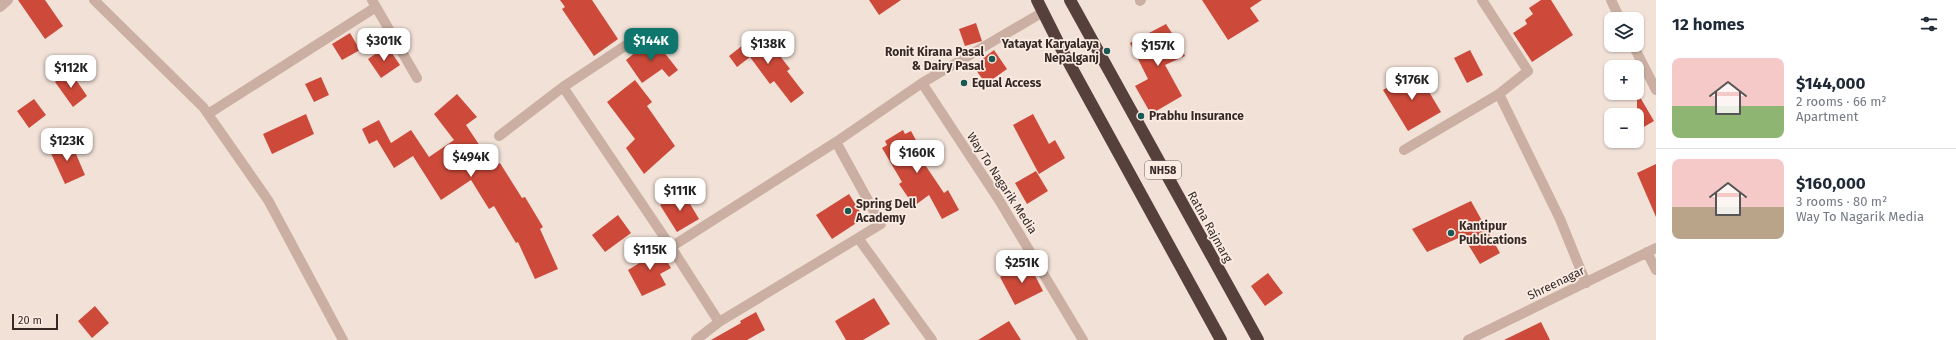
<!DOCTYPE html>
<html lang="en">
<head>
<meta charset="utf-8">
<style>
	:root { --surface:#fff; --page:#f6f6f7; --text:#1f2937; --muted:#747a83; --line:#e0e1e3; --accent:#0f766e }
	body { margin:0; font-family:"Fira Sans",sans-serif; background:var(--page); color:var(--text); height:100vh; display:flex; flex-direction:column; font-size:15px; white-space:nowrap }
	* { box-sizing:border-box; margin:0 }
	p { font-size:13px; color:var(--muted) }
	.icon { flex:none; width:22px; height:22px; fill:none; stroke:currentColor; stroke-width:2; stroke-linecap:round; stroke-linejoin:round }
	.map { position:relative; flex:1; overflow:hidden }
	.details { display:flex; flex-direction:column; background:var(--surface); width:300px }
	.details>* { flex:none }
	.controls { position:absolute; left:1604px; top:12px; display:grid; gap:8px }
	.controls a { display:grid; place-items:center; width:40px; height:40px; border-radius:8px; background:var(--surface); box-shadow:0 1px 3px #0004; font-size:20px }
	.scale { position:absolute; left:12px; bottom:10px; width:46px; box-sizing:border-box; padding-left:4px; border:2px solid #352825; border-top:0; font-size:11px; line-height:14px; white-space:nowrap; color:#352825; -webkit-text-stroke:3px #faece3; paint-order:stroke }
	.price { position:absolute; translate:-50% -34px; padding:0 9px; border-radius:8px; background:#fff; color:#222; font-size:13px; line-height:26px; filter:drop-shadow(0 1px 2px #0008) }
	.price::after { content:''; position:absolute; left:50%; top:24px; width:12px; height:9px; margin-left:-6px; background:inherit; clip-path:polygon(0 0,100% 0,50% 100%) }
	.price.selected { background:var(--accent); color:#fff }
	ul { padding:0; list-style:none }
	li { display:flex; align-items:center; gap:12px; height:100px; padding:0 16px }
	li+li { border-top:1px solid var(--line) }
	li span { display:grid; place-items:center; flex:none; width:112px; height:80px; border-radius:8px; color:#555 }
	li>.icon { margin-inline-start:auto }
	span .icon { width:48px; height:48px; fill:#fffc; stroke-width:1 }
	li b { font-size:17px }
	h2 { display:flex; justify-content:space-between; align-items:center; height:48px; padding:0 16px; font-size:17px }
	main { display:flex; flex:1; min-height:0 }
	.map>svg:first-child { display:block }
	.building { fill:#cd4a3a }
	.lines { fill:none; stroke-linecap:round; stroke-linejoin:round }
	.minor { stroke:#caafa2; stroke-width:10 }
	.highway { stroke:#56403c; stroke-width:12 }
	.poi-dot { fill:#195853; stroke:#faece3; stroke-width:1.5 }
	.labels { text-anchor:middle; stroke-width:3.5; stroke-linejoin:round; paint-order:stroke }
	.shield { fill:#faece3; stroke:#70635e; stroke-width:1 }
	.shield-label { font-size:11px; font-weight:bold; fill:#352825 }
	.poi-label { font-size:12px; font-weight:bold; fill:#352825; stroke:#faece3; text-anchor:start }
	.street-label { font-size:12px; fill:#352825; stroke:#faece3 }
</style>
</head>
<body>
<main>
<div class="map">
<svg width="1656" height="340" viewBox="0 0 1656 340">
	<rect width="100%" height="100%" fill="#f2e1d7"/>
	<path class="building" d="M18,0H45L63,26L45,39Z
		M560,0H592L618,39L594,56L562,9L565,7Z
		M869,0H901L879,15Z
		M1202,0H1262L1250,8L1259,21L1228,40Z
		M1541,0H1551L1573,35L1532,62L1513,33L1527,24L1525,20L1533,14L1529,8Z
		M976,23L982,41L965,46L959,29Z
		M1166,24L1181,47L1185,56L1165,65L1182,96L1151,114L1135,86L1148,79L1130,43Z
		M761,31L790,69L787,71L804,93L791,103L774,81L770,84L750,57L737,67L729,56Z
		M350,33L360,50L342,60L332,44Z
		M653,38L678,70L669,77L662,69L642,83L626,60Z
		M387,46L400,65L381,78L368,59Z
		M994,50L1007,69L986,84L973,66Z
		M1470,50L1483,75L1467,83L1454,58Z
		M1416,70L1441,112L1408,131L1383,90Z
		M70,71L87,96L73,107L55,82Z
		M321,77L329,95L314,102L305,84Z
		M635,80L652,102L647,106L675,146L644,174L626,148L635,139L607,102Z
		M1637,92L1654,121L1637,131Z
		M457,94L477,117L466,125L494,167L500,163L522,198L525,197L543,227L540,229L558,269L535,279L518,242L516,243L494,206L489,209L471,180L441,200L413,156L394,168L377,140L369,144L362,129L379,120L391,143L411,130L429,157L454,140L434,114Z
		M34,99L46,115L29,128L17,111Z
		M306,114L314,134L272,154L263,134Z
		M1033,114L1049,144L1055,140L1065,158L1039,174L1013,125Z
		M903,130L905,134L911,131L918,144L913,147L944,193L948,190L959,210L942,219L929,195L914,206L899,184L902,182L882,148L887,145L885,141Z
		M70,140L85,175L65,184L49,149Z
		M1656,164V217L1637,173Z
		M1036,171L1048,191L1027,204L1015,183Z
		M683,192L699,219L677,232L660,205Z
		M849,194L864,218L832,239L816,215Z
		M1471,201L1500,253L1480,264L1463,236L1427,252L1412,229Z
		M618,215L631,233L605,252L592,235Z
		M657,244L671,268L660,274L666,285L642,296L628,270L641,262L640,260L648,256L645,251Z
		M1028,262L1043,291L1015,305L1000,277Z
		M1268,273L1283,293L1265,306L1251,286Z
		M874,298L890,324L863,340H846L835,321Z
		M95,306L109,323L92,338L78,321Z
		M756,312L765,330L747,340H711L741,323L740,321Z
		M1009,321L1021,340H978Z
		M1541,322L1550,340H1504Z"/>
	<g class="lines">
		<path class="minor" d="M94,0L203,107L268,200L343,340
			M372,0L417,78
			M1482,0L1528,71L1499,94L1560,219L1586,283
			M1611,0L1620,19
			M1140,1L1141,0
			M0,7L8,0
			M1633,45L1656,90
			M922,83L999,200L1083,340
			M563,87L634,40
			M208,114L376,7
			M499,136L563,87L671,247L836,142L922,83L1043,12
			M836,142L881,224L858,238L932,340
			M1404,150L1499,94
			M671,247L719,322
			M1647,252L1656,270
			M696,340L719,322L858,238
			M1468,340L1656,248"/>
		<path class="highway" d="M1037,0L1063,52L1221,340
			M1070,0L1258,340"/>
	</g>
	<g class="poi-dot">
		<circle cx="1107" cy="51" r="4"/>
		<circle cx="992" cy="59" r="4"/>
		<circle cx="964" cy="83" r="4"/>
		<circle cx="1141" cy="116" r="4"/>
		<circle cx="848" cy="211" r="4"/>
		<circle cx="1451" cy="233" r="4"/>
	</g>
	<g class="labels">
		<rect class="shield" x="1145" y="161" width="36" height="18" rx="3"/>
		<g class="shield-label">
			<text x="1163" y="174">NH58</text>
		</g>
		<g class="poi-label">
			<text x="1099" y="48" text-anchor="end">Yatayat Karyalaya<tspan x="1099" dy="14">Nepalganj</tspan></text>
			<text x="984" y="56" text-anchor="end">Ronit Kirana Pasal<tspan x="984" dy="14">&amp; Dairy Pasal</tspan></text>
			<text x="972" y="87">Equal Access</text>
			<text x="1149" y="120">Prabhu Insurance</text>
			<text x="856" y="208">Spring Dell<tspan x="856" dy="14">Academy</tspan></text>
			<text x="1459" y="230">Kantipur<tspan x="1459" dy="14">Publications</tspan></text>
		</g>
		<g class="street-label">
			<text transform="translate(1002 183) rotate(57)" y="4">Way To Nagarik Media</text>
			<text transform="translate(1210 227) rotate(61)" y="4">Ratna Rajmarg</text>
			<text transform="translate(1556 283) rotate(-26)" y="4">Shreenagar</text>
		</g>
	</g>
</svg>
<div class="controls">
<a><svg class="icon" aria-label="layers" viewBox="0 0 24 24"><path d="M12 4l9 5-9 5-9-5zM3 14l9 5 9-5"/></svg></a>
<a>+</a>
<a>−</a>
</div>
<div class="scale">20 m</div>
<b class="price" style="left:384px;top:62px">$301K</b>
<b class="price selected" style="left:651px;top:62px">$144K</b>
<b class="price" style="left:768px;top:65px">$138K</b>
<b class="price" style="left:1158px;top:67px">$157K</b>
<b class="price" style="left:71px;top:89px">$112K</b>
<b class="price" style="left:1412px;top:101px">$176K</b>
<b class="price" style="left:67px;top:162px">$123K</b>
<b class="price" style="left:917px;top:174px">$160K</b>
<b class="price" style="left:471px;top:178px">$494K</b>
<b class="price" style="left:680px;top:212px">$111K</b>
<b class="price" style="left:650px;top:271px">$115K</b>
<b class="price" style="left:1022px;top:284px">$251K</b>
</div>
<section class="details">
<h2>12 homes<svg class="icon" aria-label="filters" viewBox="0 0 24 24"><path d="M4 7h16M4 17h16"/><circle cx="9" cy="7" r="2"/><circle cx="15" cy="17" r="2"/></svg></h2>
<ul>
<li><span style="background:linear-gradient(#f6c9c9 60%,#8fb573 0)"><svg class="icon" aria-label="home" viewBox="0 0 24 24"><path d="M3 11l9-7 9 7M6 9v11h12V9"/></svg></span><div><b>$144,000</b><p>2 rooms · 66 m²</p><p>Apartment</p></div></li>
<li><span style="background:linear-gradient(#f6c9c9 60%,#b9a48a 0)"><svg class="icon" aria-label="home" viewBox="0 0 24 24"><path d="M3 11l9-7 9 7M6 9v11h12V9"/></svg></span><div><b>$160,000</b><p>3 rooms · 80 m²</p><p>Way To Nagarik Media</p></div></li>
</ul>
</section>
</main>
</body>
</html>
